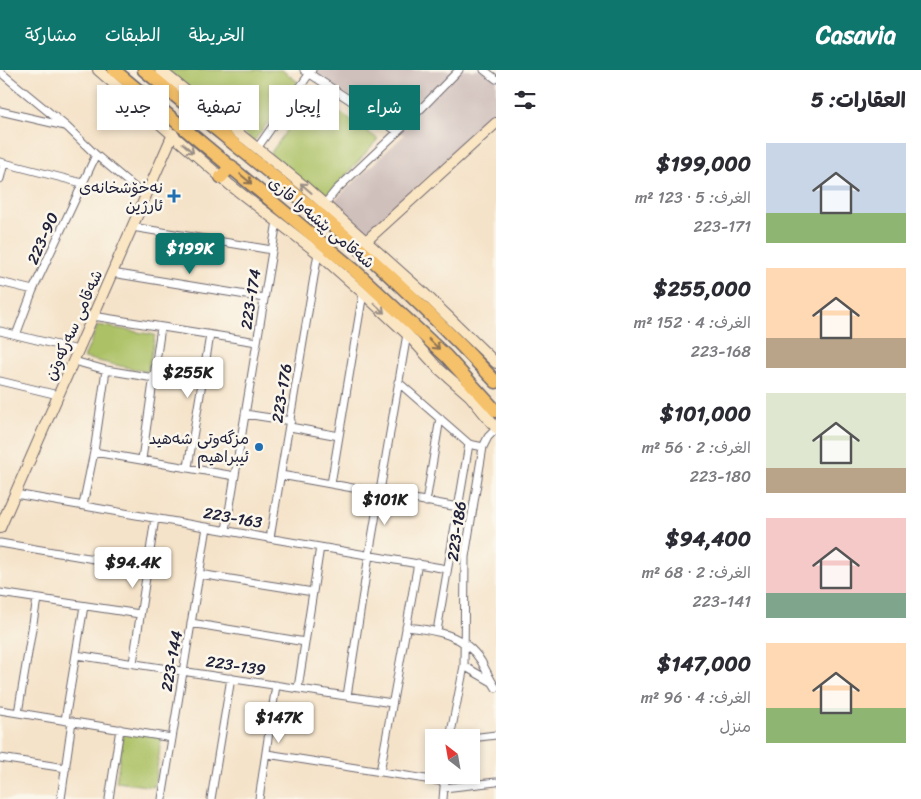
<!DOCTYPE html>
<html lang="ar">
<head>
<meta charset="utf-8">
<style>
	:root { --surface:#fff; --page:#f7f7f7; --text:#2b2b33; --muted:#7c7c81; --accent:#0f766e }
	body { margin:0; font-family:Sriracha,"Playpen Sans Arabic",sans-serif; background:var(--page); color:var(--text); direction:rtl; height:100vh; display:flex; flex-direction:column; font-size:19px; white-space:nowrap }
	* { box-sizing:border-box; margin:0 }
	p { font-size:16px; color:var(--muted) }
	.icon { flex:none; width:28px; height:28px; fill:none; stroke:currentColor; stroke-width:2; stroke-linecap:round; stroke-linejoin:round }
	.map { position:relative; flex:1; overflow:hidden; direction:ltr }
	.sheet { display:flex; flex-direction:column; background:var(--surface); width:425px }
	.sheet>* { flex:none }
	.guide { position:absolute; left:15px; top:15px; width:405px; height:45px; direction:rtl; display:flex; gap:10px }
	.needle { width:32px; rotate:329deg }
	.fabs { position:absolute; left:425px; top:659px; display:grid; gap:10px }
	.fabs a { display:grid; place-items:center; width:55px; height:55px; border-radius:0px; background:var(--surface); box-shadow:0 2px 8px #0003; font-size:25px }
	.price { position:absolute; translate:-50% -42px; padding:0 11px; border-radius:5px; background:#fff; color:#222; font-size:16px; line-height:32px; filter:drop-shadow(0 1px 2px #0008) }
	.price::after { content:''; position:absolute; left:50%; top:30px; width:15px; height:11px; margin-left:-8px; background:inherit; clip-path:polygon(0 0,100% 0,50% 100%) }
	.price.active { background:var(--accent); color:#fff }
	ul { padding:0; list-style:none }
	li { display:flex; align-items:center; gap:15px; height:125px; padding:0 15px }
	li span { display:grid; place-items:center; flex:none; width:140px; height:100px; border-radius:0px; color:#555 }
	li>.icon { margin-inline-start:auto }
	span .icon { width:60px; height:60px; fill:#fffc; stroke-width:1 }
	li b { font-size:21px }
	h2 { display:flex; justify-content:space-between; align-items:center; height:60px; padding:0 15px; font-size:21px }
	.chip { padding:0 18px; border-radius:0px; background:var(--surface); box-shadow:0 2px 8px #0003; font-size:18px; line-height:45px }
	.chip.active { background:var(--accent); color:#fff }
	header { display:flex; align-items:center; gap:30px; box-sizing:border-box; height:70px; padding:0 25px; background:var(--accent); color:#fff }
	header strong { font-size:24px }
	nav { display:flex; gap:28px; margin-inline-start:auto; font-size:18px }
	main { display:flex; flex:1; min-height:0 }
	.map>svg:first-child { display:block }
	.industrial { fill:#d0c0bc }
	.green { fill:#acc165; stroke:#677250 }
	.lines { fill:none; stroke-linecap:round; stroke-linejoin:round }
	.street-casing { stroke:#6c666d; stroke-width:9 }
	.secondary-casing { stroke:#6c666d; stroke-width:12 }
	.highway-casing { stroke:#6c666d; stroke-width:15 }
	.street { stroke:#fff; stroke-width:7 }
	.secondary { stroke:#fbe6c4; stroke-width:10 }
	.highway { stroke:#f5c16b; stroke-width:12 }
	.oneway { stroke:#998e86 }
	.oneway2 { stroke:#8c7253 }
	.poi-dot { fill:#1f6fb2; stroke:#fbf7ec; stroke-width:2 }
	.labels { text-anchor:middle; stroke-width:5; stroke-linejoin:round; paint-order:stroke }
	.poi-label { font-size:16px; fill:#22223b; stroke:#fbf7ec; text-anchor:end }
	.street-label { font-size:16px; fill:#22223b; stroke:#fbf7ec }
</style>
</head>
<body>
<header>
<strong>Casavia</strong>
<nav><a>الخريطة</a><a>الطبقات</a><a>مشاركة</a></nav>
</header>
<main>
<section class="sheet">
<h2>العقارات: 5<svg class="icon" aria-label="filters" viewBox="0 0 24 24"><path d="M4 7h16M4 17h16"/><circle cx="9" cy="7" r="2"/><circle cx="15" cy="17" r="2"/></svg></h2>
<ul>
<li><span style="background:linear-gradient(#c9d6e8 70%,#8fb573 0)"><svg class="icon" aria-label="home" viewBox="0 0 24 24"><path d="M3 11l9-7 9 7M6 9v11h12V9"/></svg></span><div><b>$199,000</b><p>الغرف: 5 · 123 m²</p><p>223-171</p></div></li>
<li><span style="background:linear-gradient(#ffd9b3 70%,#b9a48a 0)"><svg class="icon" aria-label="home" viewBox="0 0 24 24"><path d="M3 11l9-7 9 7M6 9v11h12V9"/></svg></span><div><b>$255,000</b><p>الغرف: 4 · 152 m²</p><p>223-168</p></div></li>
<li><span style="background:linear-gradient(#dfe7d0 75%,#b9a48a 0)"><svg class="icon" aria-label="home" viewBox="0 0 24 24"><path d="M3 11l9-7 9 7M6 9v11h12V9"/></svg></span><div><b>$101,000</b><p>الغرف: 2 · 56 m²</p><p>223-180</p></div></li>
<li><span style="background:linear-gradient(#f6c9c9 75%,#7fa58c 0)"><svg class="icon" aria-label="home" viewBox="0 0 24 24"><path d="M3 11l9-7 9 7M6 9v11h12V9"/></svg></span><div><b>$94,400</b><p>الغرف: 2 · 68 m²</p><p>223-141</p></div></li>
<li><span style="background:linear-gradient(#ffd9b3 65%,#8fb573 0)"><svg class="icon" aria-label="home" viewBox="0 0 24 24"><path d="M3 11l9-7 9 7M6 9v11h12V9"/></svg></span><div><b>$147,000</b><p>الغرف: 4 · 96 m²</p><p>منزل</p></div></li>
</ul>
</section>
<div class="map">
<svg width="496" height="729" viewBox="0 0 496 729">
	<rect width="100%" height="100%" fill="#fbf7ec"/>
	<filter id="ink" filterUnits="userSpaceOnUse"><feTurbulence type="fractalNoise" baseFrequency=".02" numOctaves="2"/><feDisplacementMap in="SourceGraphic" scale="10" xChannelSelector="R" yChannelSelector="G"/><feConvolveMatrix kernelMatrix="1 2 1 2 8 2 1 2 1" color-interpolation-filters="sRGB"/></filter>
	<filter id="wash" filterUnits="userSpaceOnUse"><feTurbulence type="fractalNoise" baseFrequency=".0096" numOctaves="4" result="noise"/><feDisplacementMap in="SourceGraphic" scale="20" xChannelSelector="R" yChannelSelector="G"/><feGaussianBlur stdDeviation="1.12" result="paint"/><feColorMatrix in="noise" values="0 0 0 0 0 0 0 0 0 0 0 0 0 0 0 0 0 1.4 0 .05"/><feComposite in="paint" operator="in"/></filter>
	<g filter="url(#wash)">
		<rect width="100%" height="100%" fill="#f5e3c9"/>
		<path class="industrial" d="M311,0H496V46L365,163L333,132L404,65Z"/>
		<path class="green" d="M167,0H282L298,12L254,71Z
			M313,23L378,69L325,129L270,84Z
			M98,255L155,265L148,302L84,288Z
			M124,660L162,666L154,717L116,712Z"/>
	</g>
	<g filter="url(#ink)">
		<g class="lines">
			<defs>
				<path id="street" d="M304,0L397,61
					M484,0L496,9
					M0,2L67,57L96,85L146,127
					M0,41L65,56
					M258,77L312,0
					M0,92L82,113
					M0,109L4,93
					M323,136L336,120L405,55L459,0
					M132,157L272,180
					M112,203L264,228
					M0,212L33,220
					M93,246L257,272
					M0,261L78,280
					M16,265L33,220L96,85
					M74,291L106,300L154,308
					M0,311L58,325
					M398,312L469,374L483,377
					M245,344L291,351
					M290,357L339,366
					M94,382L235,406
					M142,389L161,257
					M188,397L210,265
					M281,405L458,437
					M331,414L363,223
					M15,424L447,499
					M426,432L440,348
					M83,435L94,382L106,300
					M226,460L277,151
					M270,468L318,183
					M0,473L147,498
					M199,504L313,522
					M0,523L140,544
					M191,553L305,572
					M406,557C435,560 464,564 481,591C486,600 490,609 496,618
					M437,561L469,374
					M76,585L392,633
					M133,593L155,448
					M464,596L492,612
					M298,618L320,477
					M347,626L369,485L407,264
					M0,640L172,668
					M18,643L37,529
					M65,650L84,536
					M450,668L464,596L465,487L483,377L488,367L496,359
					M471,668L496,665
					M267,684L445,712
					M0,688L66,698
					M380,702L418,493
					M444,718L496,712
					M61,729L72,651
					M109,729L120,659
					M162,729L207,457
					M211,729L231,608
					M259,729L276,615
					M443,729L445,705"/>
				<path id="secondary" d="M98,0L230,115L318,183L363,223L407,264L438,298L470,326L496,358
					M160,0L304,116L425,224L496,293
					M366,171L496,53
					M0,458L173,64"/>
				<path id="highway" d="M114,0L352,198L446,286L496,341
					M144,0C201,48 260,94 317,142C380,194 440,252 496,312
					M221,107L231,96"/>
			</defs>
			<use href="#street" class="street-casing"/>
			<use href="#secondary" class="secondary-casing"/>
			<use href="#highway" class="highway-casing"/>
			<use href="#street" class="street"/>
			<use href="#secondary" class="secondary"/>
			<use href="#highway" class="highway"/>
		</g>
		<defs><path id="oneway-shaft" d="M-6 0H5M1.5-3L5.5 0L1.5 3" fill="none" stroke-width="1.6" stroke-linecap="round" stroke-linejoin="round" transform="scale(1.25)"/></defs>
		<g class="oneway">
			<use href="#oneway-shaft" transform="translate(188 78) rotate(42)"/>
			<use href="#oneway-shaft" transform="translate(306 118) rotate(-139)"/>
			<use href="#oneway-shaft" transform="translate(379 238) rotate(43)"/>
		</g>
		<g class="oneway2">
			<use href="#oneway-shaft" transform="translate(246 109) rotate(40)"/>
			<use href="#oneway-shaft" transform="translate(434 274) rotate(43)"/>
		</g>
	</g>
	<g class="poi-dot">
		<path d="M171.5 118.5h5v5h5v5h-5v5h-5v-5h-5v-5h5z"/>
		<circle cx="259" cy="377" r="5"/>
	</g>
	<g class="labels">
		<g class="poi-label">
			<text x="163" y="123">نەخۆشخانەی<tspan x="163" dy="18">ئارژین</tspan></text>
			<text x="249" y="374">مزگەوتی شەهید<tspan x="249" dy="18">ئیبراهیم</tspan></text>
		</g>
		<g class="street-label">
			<text transform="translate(322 152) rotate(40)" y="6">شەقامی پێشەوا قازی</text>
			<text transform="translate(42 168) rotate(-66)" y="6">223-90</text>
			<text transform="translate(250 229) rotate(-81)" y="6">223-174</text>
			<text transform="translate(73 255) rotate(-66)" y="6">شەقامی سەرکەوتن</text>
			<text transform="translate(281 323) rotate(-81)" y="6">223-176</text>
			<text transform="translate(233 447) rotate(10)" y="6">223-163</text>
			<text transform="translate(456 461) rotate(-82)" y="6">223-186</text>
			<text transform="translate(171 591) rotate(-80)" y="6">223-144</text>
			<text transform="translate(236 595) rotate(9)" y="6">223-139</text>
		</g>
	</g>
</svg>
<div class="fabs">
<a><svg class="needle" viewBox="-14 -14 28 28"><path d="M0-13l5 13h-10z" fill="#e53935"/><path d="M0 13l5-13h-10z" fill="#7c7c81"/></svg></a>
</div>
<b class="price active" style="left:190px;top:205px">$199K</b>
<b class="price" style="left:188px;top:329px">$255K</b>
<b class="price" style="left:385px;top:456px">$101K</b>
<b class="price" style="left:133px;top:519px">$94.4K</b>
<b class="price" style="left:279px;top:674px">$147K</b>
<div class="guide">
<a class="chip active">شراء</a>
<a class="chip">إيجار</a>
<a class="chip">تصفية</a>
<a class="chip">جديد</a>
</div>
</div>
</main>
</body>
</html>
